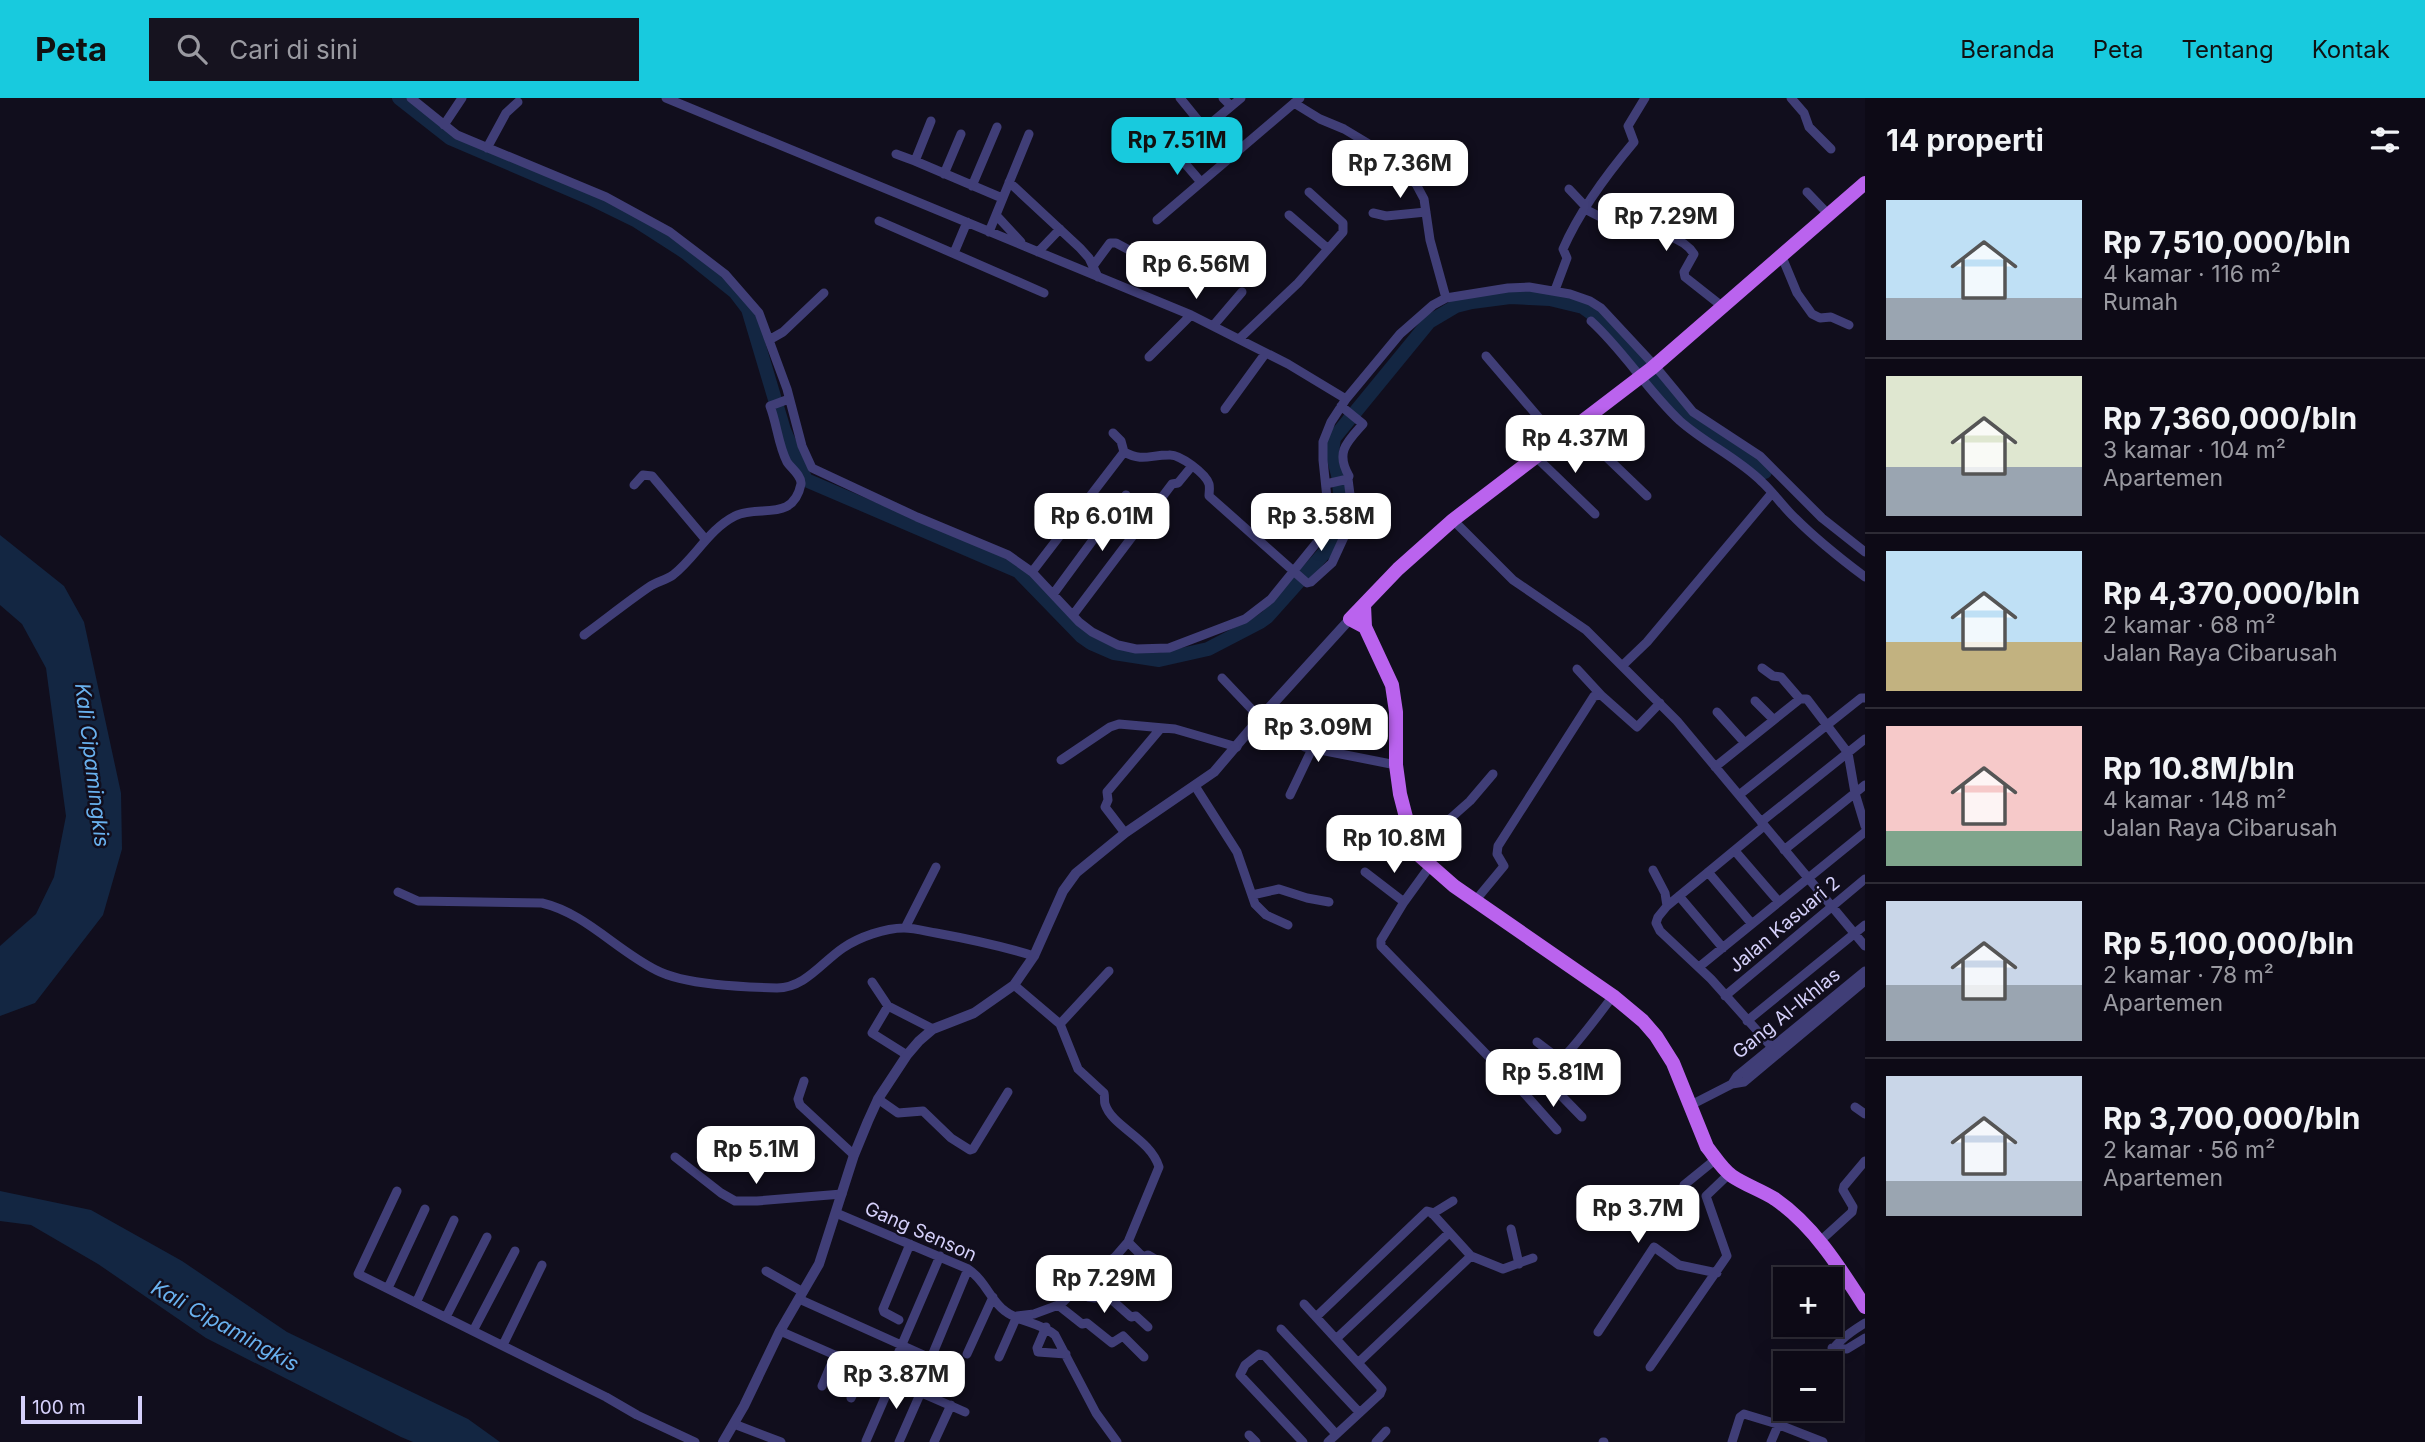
<!DOCTYPE html>
<html lang="id">
<head>
<meta charset="utf-8">
<style>
	:root { --surface:#0d0a16; --page:#16131f; --text:#f1f3f6; --muted:#9a9aa1; --line:#2d2b35; --accent:#18cade }
	body { margin:0; font-family:Inter,sans-serif; background:var(--page); color:var(--text); height:100vh; display:flex; flex-direction:column; font-size:26px; white-space:nowrap }
	* { box-sizing:border-box; margin:0 }
	p { font-size:23px; color:var(--muted) }
	.icon { flex:none; width:38px; height:38px; fill:none; stroke:currentColor; stroke-width:2; stroke-linecap:round; stroke-linejoin:round }
	.map { position:relative; flex:1; overflow:hidden }
	.panel { display:flex; flex-direction:column; background:var(--surface); width:560px }
	.panel>* { flex:none }
	.buttons { position:absolute; left:1773px; top:1169px; display:grid; gap:14px }
	.buttons a { display:grid; place-items:center; width:70px; height:70px; border-radius:0px; background:var(--surface); box-shadow:0 7px 28px #0002,0 0 0 2px var(--line); font-size:35px }
	.scale { position:absolute; left:21px; bottom:18px; width:121px; box-sizing:border-box; padding-left:7px; border:4px solid #d5d0fa; border-top:0; font-size:19px; line-height:24px; white-space:nowrap; color:#d5d0fa; -webkit-text-stroke:5px #110e1d; paint-order:stroke }
	.price { position:absolute; translate:-50% -60px; padding:0 16px; border-radius:14px; background:#fff; color:#222; font-size:23px; line-height:46px; filter:drop-shadow(0 2px 4px #0008) }
	.price::after { content:''; position:absolute; left:50%; top:42px; width:21px; height:16px; margin-left:-10px; background:inherit; clip-path:polygon(0 0,100% 0,50% 100%) }
	.price.current { background:var(--accent); color:#111 }
	ul { padding:0; list-style:none }
	li { display:flex; align-items:center; gap:21px; height:175px; padding:0 21px }
	li+li { border-top:2px solid var(--line) }
	li span { display:grid; place-items:center; flex:none; width:196px; height:140px; border-radius:0px; color:#555 }
	li>.icon { margin-inline-start:auto }
	span .icon { width:84px; height:84px; fill:#fffc; stroke-width:1 }
	li b { font-size:30px }
	h2 { display:flex; justify-content:space-between; align-items:center; height:84px; padding:0 21px; font-size:30px }
	header { display:flex; align-items:center; gap:42px; box-sizing:border-box; height:98px; padding:0 35px; background:var(--accent); color:#111 }
	header strong { font-size:33px }
	nav { display:flex; gap:38px; margin-inline-start:auto; font-size:24px }
	.search { width:490px; height:63px; background:var(--page); display:flex; align-items:center; gap:18px; box-sizing:border-box; padding:0 24px; border-radius:0px; color:var(--muted); font-size:26px }
	main { display:flex; flex:1; min-height:0 }
	.map>svg:first-child { display:block }
	.water { fill:#132642 }
	.lines { fill:none; stroke-linecap:round; stroke-linejoin:round }
	.river { stroke:#132642; stroke-width:14 }
	.minor { stroke:#403e77; stroke-width:9 }
	.tertiary { stroke:#403e77; stroke-width:10 }
	.primary { stroke:#ba63ee; stroke-width:14 }
	.labels { text-anchor:middle; stroke-width:5; stroke-linejoin:round; paint-order:stroke }
	.street-label { font-size:19px; fill:#d5d0fa; stroke:#110e1d }
	.water-label { font-size:21px; font-style:italic; fill:#69b1ef; stroke:#110e1d }
</style>
</head>
<body>
<header>
<strong>Peta</strong>
<div class="search"><svg class="icon" aria-label="search" viewBox="0 0 24 24"><circle cx="10" cy="10" r="6"/><path d="M15 15l6 6"/></svg>Cari di sini</div>
<nav><a>Beranda</a><a>Peta</a><a>Tentang</a><a>Kontak</a></nav>
</header>
<main>
<div class="map">
<svg width="1865" height="1344" viewBox="0 0 1865 1344">
	<rect width="100%" height="100%" fill="#110e1d"/>
	<path class="water" d="M0,437L64,488L84,524L121,695L122,751L103,817L35,905L0,918V848L36,816L54,779L66,718L46,570L22,526L0,507Z
		M0,1093L91,1112L182,1163L287,1234L468,1321L500,1344H413L401,1339L206,1240L98,1166L31,1127L0,1123Z"/>
	<g class="lines">
		<path class="river" d="M399,0L450,40L590,100L637,123L685,154L735,194L748,211L784,332L806,382L1018,473L1081,538L1091,545L1114,555L1159,562L1208,551L1260,524L1267,519L1326,453L1336,430L1341,403L1338,377L1332,354L1334,340L1429,224L1456,208L1472,204L1510,199L1550,201L1583,209L1609,228L1681,315L1695,328L1740,354L1765,374"/>
		<path class="minor" d="M411,0L457,37L606,99L670,134L725,176L759,215L787,291L802,348L812,370L917,419L1008,457L1032,474L1079,524L1092,534L1118,547L1136,551L1169,550L1245,521L1271,501L1322,438L1329,419L1323,362V344L1331,324L1346,301L1400,236L1433,207L1446,200L1508,190L1529,189L1570,196L1590,203L1601,210L1655,268L1693,314L1760,358L1822,420L1865,454
			M666,0L1191,217L1288,266L1346,301
			M1180,0L1228,59
			M1223,0L1231,8
			M1791,0L1804,15L1809,29L1831,51
			M1294,5L1320,21L1344,31L1374,49L1416,86L1424,101L1430,142L1446,200
			M931,23L915,63L1002,100
			M444,27L462,0
			M1204,31L1241,0
			M487,50L506,15L518,4
			M1176,55L1200,83
			M896,56L915,63
			M944,76L961,36
			M1009,84L1080,150L1089,160L1098,179
			M972,88L997,29
			M1569,91L1586,109
			M1807,94L1830,118
			M1585,111C1598,118 1613,126 1627,129C1648,133 1682,136 1694,156L1684,174L1685,179L1723,209
			M1373,115L1386,118L1426,114
			M996,117L1021,144
			M1289,117L1327,150
			M1157,122L1300,0
			M879,123L1044,195
			M989,134L1029,36
			M1038,154L1060,131
			M954,155L967,124
			M1782,159L1797,195L1812,216L1820,220L1831,219L1849,227
			M1093,168L1110,145H1116L1131,153
			M1555,192L1567,160L1563,151C1580,112 1607,76 1634,44L1628,28L1645,0
			M1591,223C1624,253 1647,292 1680,323C1706,346 1738,360 1762,384C1774,395 1783,409 1795,420C1816,441 1841,461 1865,479
			M1213,228L1242,194
			M1239,241L1298,185L1343,134V125L1309,94
			M769,242L783,234L824,195
			M1486,258L1557,341
			M1149,259L1191,217
			M1225,311L1265,256
			M1577,327L1597,350L1647,398
			M1113,335L1121,343L1124,354C1143,364 1149,357 1169,357C1180,356 1206,376 1209,386C1210,390 1209,394 1209,398L1307,485L1311,484L1332,465L1349,428L1352,412L1348,381
			M1535,358L1595,416
			M1326,386L1348,381L1349,378C1335,354 1347,344 1363,326L1341,308
			M634,387L643,377L652,378L706,442
			M1453,422L1513,482L1586,532L1677,623L1865,848
			M1032,474L1124,354
			M1054,495L1126,397
			M1073,517L1172,386L1178,385L1192,368
			M584,537C606,521 627,504 649,489C656,484 666,482 673,477C695,460 709,431 735,418C759,406 793,425 801,386C802,378 791,370 787,364C778,346 777,326 770,308L789,301
			M1622,568L1647,544L1772,395
			M1762,570L1773,578L1781,579L1800,601H1807L1848,655L1855,695L1865,728
			M1577,571L1601,597
			M1222,580L1260,620
			M1755,603L1773,621
			M1717,614L1744,644
			M1264,615L1293,642L1305,649L1396,667
			M1061,662L1110,629L1119,626L1175,631L1237,649
			M1715,669L1800,601
			M1195,688L1237,754L1255,806L1266,817L1288,827
			M1290,697L1312,651
			M1739,697L1861,600H1865
			M1761,724L1865,641
			M1764,728L1667,808L1658,819L1656,825L1660,833L1711,881L1778,956
			M1125,735L1105,709L1108,702L1107,694L1161,630
			M1417,750L1470,703L1493,676
			M1784,752L1865,687
			M1735,753L1779,804
			M1430,768L1404,804L1381,842V848L1525,996C1561,967 1585,935 1613,898
			M1653,772L1665,795L1667,808
			M1365,774L1404,804
			M1708,774L1752,826
			M398,794L418,803L542,805C585,815 616,852 656,872C684,887 744,889 777,890C805,890 822,864 843,850C859,839 885,830 904,830C914,830 925,833 936,835C969,841 1002,848 1034,858
			M1252,797L1279,791L1307,800L1329,804
			M1679,798L1723,850
			M1475,803L1504,768L1497,756L1498,748L1594,598L1601,597L1637,629L1660,605
			M905,830L936,769
			M1699,869L1865,734
			M872,884L888,908L933,931
			M1725,898L1865,781
			M888,908L872,935L907,957
			M1747,923L1865,827
			M1060,926L1109,873
			M1537,944L1562,963
			M1545,981L1582,1019
			M804,983L798,1001L800,1007L854,1057
			M1732,986L1737,978L1865,873
			M1525,996L1557,1032
			M878,1001L898,1015L923,1013L951,1040L970,1052L973,1051L1008,994
			M1689,1008L1732,986L1744,984L1865,883
			M1855,1009L1865,1016
			M675,1059L721,1095L735,1103H757L842,1096
			M1684,1087L1716,1061
			M397,1093L358,1176L606,1299L637,1317L695,1344
			M836,1115L968,1171C986,1183 990,1202 1005,1213C1020,1225 1040,1224 1055,1237L1096,1315L1117,1344
			M1432,1116L1453,1103
			M1511,1131L1519,1166
			M1128,1144L1143,1159L1148,1157L1160,1164L1162,1170L1159,1177
			M1819,1144L1852,1114L1853,1109L1843,1092L1844,1088L1865,1063
			M766,1173L803,1194
			M388,1190L425,1111
			M1078,1190L1088,1199L1095,1200L1103,1194L1131,1219L1136,1218L1148,1229
			M799,1201L948,1268
			M416,1205L454,1122
			M1304,1206L1382,1291L1380,1296L1328,1344
			M1058,1207L1082,1226L1087,1225L1112,1245L1123,1238L1144,1259
			M446,1219L487,1139
			M1316,1219L1427,1113L1431,1114L1471,1158
			M899,1222L884,1214L883,1211L910,1146
			M1046,1229L1037,1250L1038,1254L1066,1256
			M1281,1231L1359,1314
			M473,1233L515,1153
			M780,1233L965,1314
			M1598,1234L1654,1149L1679,1167L1717,1175
			M1337,1240L1449,1135
			M503,1247L542,1167
			M1832,1250L1847,1251L1865,1240
			M967,1256L993,1199
			M999,1259L1017,1218L1034,1216L1061,1206L1093,1174L1115,1159L1128,1144L1159,1069C1150,1040 1112,1029 1105,1006C1104,1003 1105,999 1104,995L1078,971L1060,926L1014,887
			M931,1260L968,1171
			M1359,1264L1471,1158L1503,1171L1533,1160
			M1823,1265C1836,1245 1844,1238 1865,1225
			M1650,1269L1727,1158L1706,1098L1729,1076
			M888,1279L940,1158
			M822,1288L835,1257
			M851,1300L865,1270
			M1824,1311L1831,1314
			M734,1326L781,1344
			M1249,1337L1256,1344
			M866,1343L893,1281
			M899,1344L921,1294
			M934,1344L951,1307
			M1303,1344L1240,1277L1245,1267L1259,1256L1265,1258L1336,1336
			M1376,1344L1386,1333
			M1603,1344H1604
			M1732,1344L1740,1319L1744,1316L1777,1326L1823,1344
			M1771,1344L1785,1311"/>
		<path class="tertiary" d="M723,1344L744,1308L780,1233L819,1166L854,1057L868,1023L878,1001L907,957L919,943L933,931L974,915L1014,887L1034,858L1063,793L1076,775L1125,735L1214,674L1260,620L1350,521"/>
		<path class="primary" d="M1364,507L1365,529L1392,587L1396,614V667L1400,696L1408,727L1421,759L1454,788L1613,898L1643,923L1656,938L1673,965L1707,1049C1715,1059 1722,1071 1732,1078C1745,1087 1761,1092 1775,1101C1814,1128 1840,1170 1865,1209
			M1365,529L1350,521L1398,471L1453,422L1652,270L1865,85"/>
	</g>
	<g class="labels">
		<g class="street-label">
			<text transform="translate(1784 826) rotate(-40)" y="7">Jalan Kasuari 2</text>
			<text transform="translate(1786 915) rotate(-39)" y="7">Gang Al-Ikhlas</text>
			<text transform="translate(921 1133) rotate(24)" y="7">Gang Senson</text>
		</g>
		<g class="water-label">
			<text transform="translate(92 667) rotate(83)" y="7">Kali Cipamingkis</text>
			<text transform="translate(225 1228) rotate(29)" y="7">Kali Cipamingkis</text>
		</g>
	</g>
</svg>
<div class="buttons">
<a>+</a>
<a>−</a>
</div>
<div class="scale">100 m</div>
<b class="price current" style="left:1177px;top:79px">Rp 7.51M</b>
<b class="price" style="left:1400px;top:102px">Rp 7.36M</b>
<b class="price" style="left:1666px;top:155px">Rp 7.29M</b>
<b class="price" style="left:1196px;top:203px">Rp 6.56M</b>
<b class="price" style="left:1575px;top:377px">Rp 4.37M</b>
<b class="price" style="left:1102px;top:455px">Rp 6.01M</b>
<b class="price" style="left:1321px;top:455px">Rp 3.58M</b>
<b class="price" style="left:1318px;top:666px">Rp 3.09M</b>
<b class="price" style="left:1394px;top:777px">Rp 10.8M</b>
<b class="price" style="left:1553px;top:1011px">Rp 5.81M</b>
<b class="price" style="left:756px;top:1088px">Rp 5.1M</b>
<b class="price" style="left:1638px;top:1147px">Rp 3.7M</b>
<b class="price" style="left:1104px;top:1217px">Rp 7.29M</b>
<b class="price" style="left:896px;top:1313px">Rp 3.87M</b>
</div>
<section class="panel">
<h2>14 properti<svg class="icon" aria-label="filters" viewBox="0 0 24 24"><path d="M4 7h16M4 17h16"/><circle cx="9" cy="7" r="2"/><circle cx="15" cy="17" r="2"/></svg></h2>
<ul>
<li><span style="background:linear-gradient(#bfe0f5 70%,#9aa5b1 0)"><svg class="icon" aria-label="home" viewBox="0 0 24 24"><path d="M3 11l9-7 9 7M6 9v11h12V9"/></svg></span><div><b>Rp 7,510,000/bln</b><p>4 kamar · 116 m²</p><p>Rumah</p></div></li>
<li><span style="background:linear-gradient(#dfe7d0 65%,#9aa5b1 0)"><svg class="icon" aria-label="home" viewBox="0 0 24 24"><path d="M3 11l9-7 9 7M6 9v11h12V9"/></svg></span><div><b>Rp 7,360,000/bln</b><p>3 kamar · 104 m²</p><p>Apartemen</p></div></li>
<li><span style="background:linear-gradient(#bfe0f5 65%,#c2b280 0)"><svg class="icon" aria-label="home" viewBox="0 0 24 24"><path d="M3 11l9-7 9 7M6 9v11h12V9"/></svg></span><div><b>Rp 4,370,000/bln</b><p>2 kamar · 68 m²</p><p>Jalan Raya Cibarusah</p></div></li>
<li><span style="background:linear-gradient(#f6c9c9 75%,#7fa58c 0)"><svg class="icon" aria-label="home" viewBox="0 0 24 24"><path d="M3 11l9-7 9 7M6 9v11h12V9"/></svg></span><div><b>Rp 10.8M/bln</b><p>4 kamar · 148 m²</p><p>Jalan Raya Cibarusah</p></div></li>
<li><span style="background:linear-gradient(#c9d6e8 60%,#9aa5b1 0)"><svg class="icon" aria-label="home" viewBox="0 0 24 24"><path d="M3 11l9-7 9 7M6 9v11h12V9"/></svg></span><div><b>Rp 5,100,000/bln</b><p>2 kamar · 78 m²</p><p>Apartemen</p></div></li>
<li><span style="background:linear-gradient(#c9d6e8 75%,#9aa5b1 0)"><svg class="icon" aria-label="home" viewBox="0 0 24 24"><path d="M3 11l9-7 9 7M6 9v11h12V9"/></svg></span><div><b>Rp 3,700,000/bln</b><p>2 kamar · 56 m²</p><p>Apartemen</p></div></li>
</ul>
</section>
</main>
</body>
</html>
